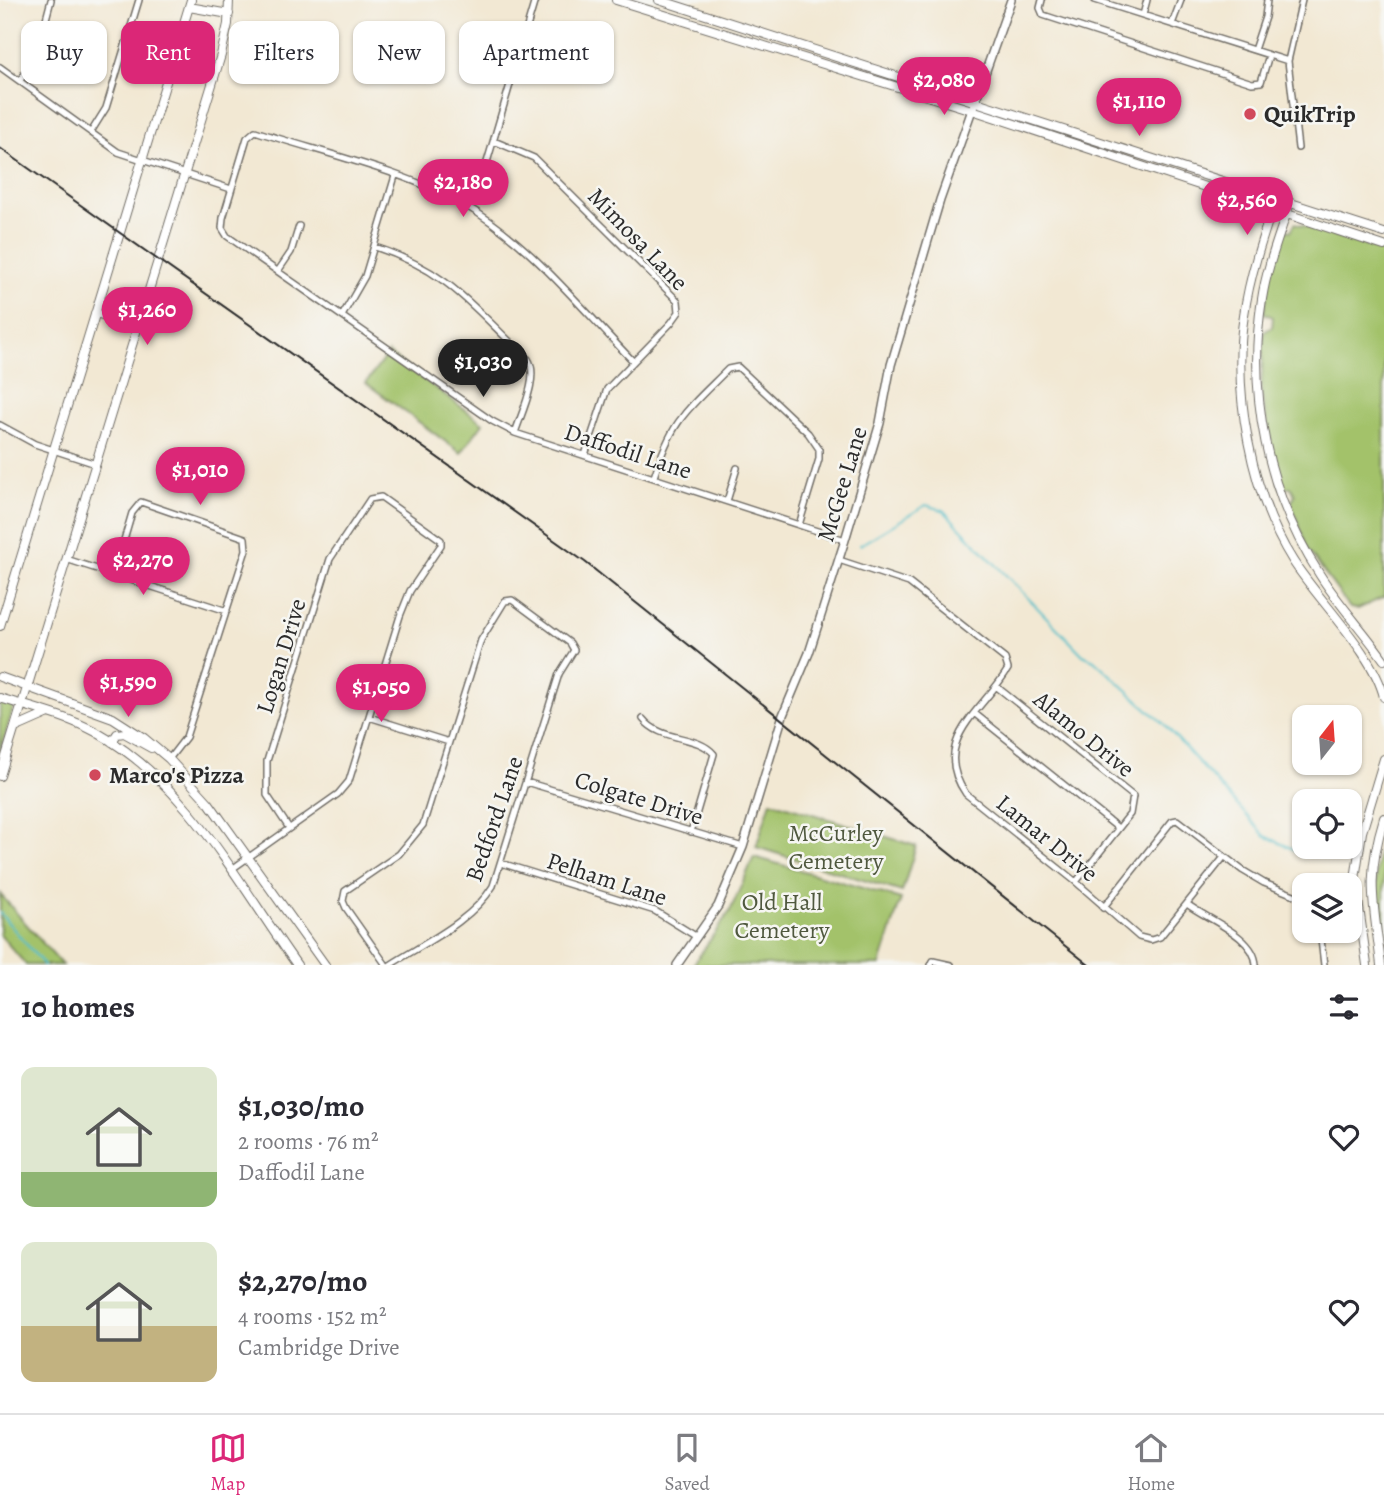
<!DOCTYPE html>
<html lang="en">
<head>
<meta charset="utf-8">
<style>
	:root { --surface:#fff; --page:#f7f7f7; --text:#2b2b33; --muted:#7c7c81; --line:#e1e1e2; --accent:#db2777 }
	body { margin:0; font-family:Alegreya,serif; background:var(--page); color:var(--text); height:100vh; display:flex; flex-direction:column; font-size:26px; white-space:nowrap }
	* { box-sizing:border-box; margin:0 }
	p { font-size:23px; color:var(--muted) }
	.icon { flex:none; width:38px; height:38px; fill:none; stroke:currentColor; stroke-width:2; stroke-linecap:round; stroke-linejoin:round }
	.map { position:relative; height:965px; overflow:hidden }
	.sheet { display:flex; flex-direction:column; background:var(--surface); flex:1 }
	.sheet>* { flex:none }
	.top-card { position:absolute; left:21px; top:21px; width:700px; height:63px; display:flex; gap:14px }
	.needle { width:46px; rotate:17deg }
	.fabs { position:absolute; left:1292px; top:705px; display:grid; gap:14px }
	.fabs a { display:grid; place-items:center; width:70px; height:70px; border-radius:14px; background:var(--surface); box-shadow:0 2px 5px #0004; font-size:35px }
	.price { position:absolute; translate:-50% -60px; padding:0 16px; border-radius:24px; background:var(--accent); color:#fff; font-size:23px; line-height:46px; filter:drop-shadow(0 2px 4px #0008) }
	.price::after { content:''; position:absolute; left:50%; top:42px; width:21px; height:16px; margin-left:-10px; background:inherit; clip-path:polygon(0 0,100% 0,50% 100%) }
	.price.on { background:#222; color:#fff }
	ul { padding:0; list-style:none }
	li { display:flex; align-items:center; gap:21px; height:175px; padding:0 21px }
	li span { display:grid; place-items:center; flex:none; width:196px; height:140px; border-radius:14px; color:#555 }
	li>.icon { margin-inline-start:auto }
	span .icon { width:84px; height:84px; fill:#fffc; stroke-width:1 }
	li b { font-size:30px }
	h2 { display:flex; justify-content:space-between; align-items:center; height:84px; padding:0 21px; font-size:30px }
	.pill { padding:0 24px; border-radius:14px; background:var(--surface); box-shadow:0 2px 5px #0004; font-size:24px; line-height:63px }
	.pill.on { background:var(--accent); color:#fff }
	.tab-bar { display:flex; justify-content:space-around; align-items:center; height:98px; border-top:2px solid var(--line); background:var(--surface); font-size:19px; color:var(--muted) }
	.tab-bar a { display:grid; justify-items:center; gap:4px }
	.tab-bar .on { color:var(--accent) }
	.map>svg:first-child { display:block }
	.green { fill:#a3c26b; stroke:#67764b; stroke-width:2 }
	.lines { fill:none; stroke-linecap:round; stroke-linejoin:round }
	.stream { stroke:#50bec9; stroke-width:2 }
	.minor-casing { stroke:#716d66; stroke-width:8 }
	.tertiary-casing { stroke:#716d66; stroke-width:10 }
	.secondary-casing { stroke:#716d66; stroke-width:10 }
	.minor { stroke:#fff; stroke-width:5 }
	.tertiary { stroke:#fff; stroke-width:7 }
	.secondary { stroke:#fff; stroke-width:8 }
	.rail { stroke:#2b2b2b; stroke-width:2 }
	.poi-dot { fill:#d1495b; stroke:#f6f6f2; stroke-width:2.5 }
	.labels { text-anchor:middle; stroke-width:5; stroke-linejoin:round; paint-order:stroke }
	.poi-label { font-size:24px; font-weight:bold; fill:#2b2b2b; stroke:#f6f6f2; text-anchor:start }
	.street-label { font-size:24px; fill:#2b2b2b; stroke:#f6f6f2 }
	.park-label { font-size:24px; fill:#4f583e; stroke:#f6f6f2 }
</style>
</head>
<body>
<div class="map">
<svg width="1384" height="965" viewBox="0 0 1384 965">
	<rect width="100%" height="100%" fill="#f6f6f2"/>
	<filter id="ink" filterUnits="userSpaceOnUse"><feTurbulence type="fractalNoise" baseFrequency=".0143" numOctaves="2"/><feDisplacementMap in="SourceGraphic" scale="14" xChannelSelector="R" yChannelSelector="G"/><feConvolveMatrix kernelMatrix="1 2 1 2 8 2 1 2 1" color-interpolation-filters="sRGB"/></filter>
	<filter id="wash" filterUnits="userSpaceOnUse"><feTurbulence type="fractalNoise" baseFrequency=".00686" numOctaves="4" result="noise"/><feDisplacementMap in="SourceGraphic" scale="28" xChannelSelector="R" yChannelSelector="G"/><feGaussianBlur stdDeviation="1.57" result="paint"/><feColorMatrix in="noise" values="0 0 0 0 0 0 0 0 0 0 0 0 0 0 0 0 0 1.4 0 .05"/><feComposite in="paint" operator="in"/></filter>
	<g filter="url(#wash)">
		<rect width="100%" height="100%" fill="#f2e8d3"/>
		<path class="green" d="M1295,223L1384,251V597L1358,609L1350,608L1308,550L1291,503L1295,495L1291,487H1280L1261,394L1264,332L1272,327L1273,317L1264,313L1270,276L1286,230L1291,231Z
			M388,353L483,423L461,453L366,383Z
			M0,701L14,706L0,752Z
			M771,801L916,846L902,892L756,847Z
			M1384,829V943C1375,902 1372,869 1384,829Z
			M754,857L901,899L880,965H693L730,911Z
			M0,894L62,965H26L0,935Z"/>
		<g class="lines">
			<path class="stream" d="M860,545L926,505L943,510L1083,655L1094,660L1164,724L1265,836L1306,855L1345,851
				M0,913L44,965"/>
		</g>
	</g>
	<g filter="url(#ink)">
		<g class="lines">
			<defs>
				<path id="minor" d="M1042,0L1040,8L1043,15L1252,83L1261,82L1269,55
					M1095,0L1288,61
					M1143,15L1147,0
					M1172,24L1181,0
					M1254,50L1265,17L1267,0
					M0,67L118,152L231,189
					M20,81L39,46L51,0
					M91,132L106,108L139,0
					M494,141L534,158L678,301L679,312L671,323L607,389L585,455
					M1298,148L1288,61L1302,0
					M465,205L485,169L535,0
					M375,247C451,272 472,307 528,359C540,376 521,414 515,433
					M278,271L291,252L299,226
					M342,316L365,276L395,176
					M632,360C580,307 530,243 465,205C408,172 319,152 255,131L247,138L223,218L222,228L227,236L492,421L515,433L845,540
					M0,425L35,444L96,464
					M654,477C672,419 687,410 728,369L738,367L808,433L819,449V459L799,525
					M727,501L737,468
					M66,559L227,611
					M839,560L909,583L1005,659L1008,669C983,711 929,741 966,794L1076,882L1139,937L1151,940L1160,937L1224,857
					M114,574L132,513L141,502L245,538L246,550L186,737L169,759
					M997,687L1133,796L1130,814L1076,882
					M974,713L1118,828
					M369,717L449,742
					M643,719C661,742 697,734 714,754L691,832
					M526,782L743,847
					M501,863L655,911L697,937
					M232,869L338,794L349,781L400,616L410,591L441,545V540L381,497L370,499L330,559L267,761V795L289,828
					M1187,904C1208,920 1255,936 1256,965
					M1103,908L1172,821L1177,820L1242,870L1264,883L1304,899
					M1320,931L1324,965
					M386,965L346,908L343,901L345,891L399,854L423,825L481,640L505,601L512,600L570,643L574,650L559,674L493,886C471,922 424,943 390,965
					M931,965L933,961L951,965"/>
				<path id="tertiary" d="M677,965L718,906L743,847L783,715L809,653L845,540L880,423L891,365L940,200L1011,0"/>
				<path id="secondary" d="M616,0L972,110L1384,246
					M659,0L1384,233
					M189,7L229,14
					M1276,197C1263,236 1250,274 1244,315C1232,391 1251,495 1293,561C1318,600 1374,654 1384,697
					M1290,202C1280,234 1267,266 1262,299C1247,394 1267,494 1320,575C1339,605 1364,631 1384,660
					M95,313L139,325
					M0,626L191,0
					M0,677L113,718L144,738L169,759L209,803L325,965
					M0,698C32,708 66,716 96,732C188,783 238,883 297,965
					M15,728L49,713
					M112,742L117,734L124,733L151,748
					M0,776L221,55L228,24L229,0
					M1367,965L1355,879L1362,832L1384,759
					M1381,965C1374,904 1365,880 1384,818"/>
			</defs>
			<use href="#minor" class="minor-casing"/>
			<use href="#tertiary" class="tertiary-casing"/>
			<use href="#secondary" class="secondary-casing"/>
			<use href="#minor" class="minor"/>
			<use href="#tertiary" class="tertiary"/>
			<use href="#secondary" class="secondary"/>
			<path class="rail" d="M0,148L585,562L1089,965"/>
		</g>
	</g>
	<g class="poi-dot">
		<circle cx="1250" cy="114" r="7"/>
		<circle cx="95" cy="775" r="7"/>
	</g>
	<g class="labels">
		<g class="poi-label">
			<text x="1264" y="122">QuikTrip</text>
			<text x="109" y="783">Marco's Pizza</text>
		</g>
		<g class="street-label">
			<text transform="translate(638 239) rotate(46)" y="8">Mimosa Lane</text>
			<text transform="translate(628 451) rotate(18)" y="8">Daffodil Lane</text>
			<text transform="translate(842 484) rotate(-73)" y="8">McGee Lane</text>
			<text transform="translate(281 656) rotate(-73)" y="8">Logan Drive</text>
			<text transform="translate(1084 734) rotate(39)" y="8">Alamo Drive</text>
			<text transform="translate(639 798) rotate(17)" y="8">Colgate Drive</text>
			<text transform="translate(494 819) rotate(-71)" y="8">Bedford Lane</text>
			<text transform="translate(1047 838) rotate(39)" y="8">Lamar Drive</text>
			<text transform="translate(607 879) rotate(18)" y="8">Pelham Lane</text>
		</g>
		<g class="park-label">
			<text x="836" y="841">McCurley<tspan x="836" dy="28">Cemetery</tspan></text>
			<text x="782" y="910">Old Hall<tspan x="782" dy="28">Cemetery</tspan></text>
		</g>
	</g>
</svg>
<div class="fabs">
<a><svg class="needle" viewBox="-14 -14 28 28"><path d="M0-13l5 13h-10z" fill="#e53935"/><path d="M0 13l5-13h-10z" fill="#7c7c81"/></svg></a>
<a><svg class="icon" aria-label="locate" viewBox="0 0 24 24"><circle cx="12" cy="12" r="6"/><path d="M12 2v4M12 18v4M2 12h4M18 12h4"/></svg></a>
<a><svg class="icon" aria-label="layers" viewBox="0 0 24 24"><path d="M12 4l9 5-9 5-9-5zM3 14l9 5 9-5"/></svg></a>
</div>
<b class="price" style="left:944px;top:117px">$2,080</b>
<b class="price" style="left:1139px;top:138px">$1,110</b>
<b class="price" style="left:463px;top:219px">$2,180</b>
<b class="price" style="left:1247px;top:237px">$2,560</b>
<b class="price" style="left:147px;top:347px">$1,260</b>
<b class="price on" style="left:483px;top:399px">$1,030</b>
<b class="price" style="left:200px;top:507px">$1,010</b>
<b class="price" style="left:143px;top:597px">$2,270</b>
<b class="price" style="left:128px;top:719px">$1,590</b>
<b class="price" style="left:381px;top:724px">$1,050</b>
<div class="top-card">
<a class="pill">Buy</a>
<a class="pill on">Rent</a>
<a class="pill">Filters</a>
<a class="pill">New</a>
<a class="pill">Apartment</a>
</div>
</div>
<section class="sheet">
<h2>10 homes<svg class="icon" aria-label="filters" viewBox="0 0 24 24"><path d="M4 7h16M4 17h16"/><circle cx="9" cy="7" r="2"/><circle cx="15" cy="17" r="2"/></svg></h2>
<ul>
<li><span style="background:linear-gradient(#dfe7d0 75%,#8fb573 0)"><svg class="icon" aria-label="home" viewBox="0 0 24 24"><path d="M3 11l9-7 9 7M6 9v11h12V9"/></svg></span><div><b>$1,030/mo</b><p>2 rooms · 76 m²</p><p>Daffodil Lane</p></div><svg class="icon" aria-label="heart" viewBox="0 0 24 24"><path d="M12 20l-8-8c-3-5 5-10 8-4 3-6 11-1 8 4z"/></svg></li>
<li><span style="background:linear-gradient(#dfe7d0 60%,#c2b280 0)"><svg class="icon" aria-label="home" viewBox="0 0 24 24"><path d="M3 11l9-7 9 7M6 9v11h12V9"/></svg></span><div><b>$2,270/mo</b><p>4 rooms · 152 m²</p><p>Cambridge Drive</p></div><svg class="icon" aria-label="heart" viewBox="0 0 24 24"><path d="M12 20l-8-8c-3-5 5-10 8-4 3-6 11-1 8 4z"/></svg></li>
</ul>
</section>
<nav class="tab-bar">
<a class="on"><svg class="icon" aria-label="map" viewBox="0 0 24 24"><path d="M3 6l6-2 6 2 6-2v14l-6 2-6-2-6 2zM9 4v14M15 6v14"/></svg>Map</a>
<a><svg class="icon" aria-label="saved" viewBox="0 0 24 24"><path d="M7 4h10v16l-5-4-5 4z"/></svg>Saved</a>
<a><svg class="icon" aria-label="home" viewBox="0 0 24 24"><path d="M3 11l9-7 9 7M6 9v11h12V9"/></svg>Home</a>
</nav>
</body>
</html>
